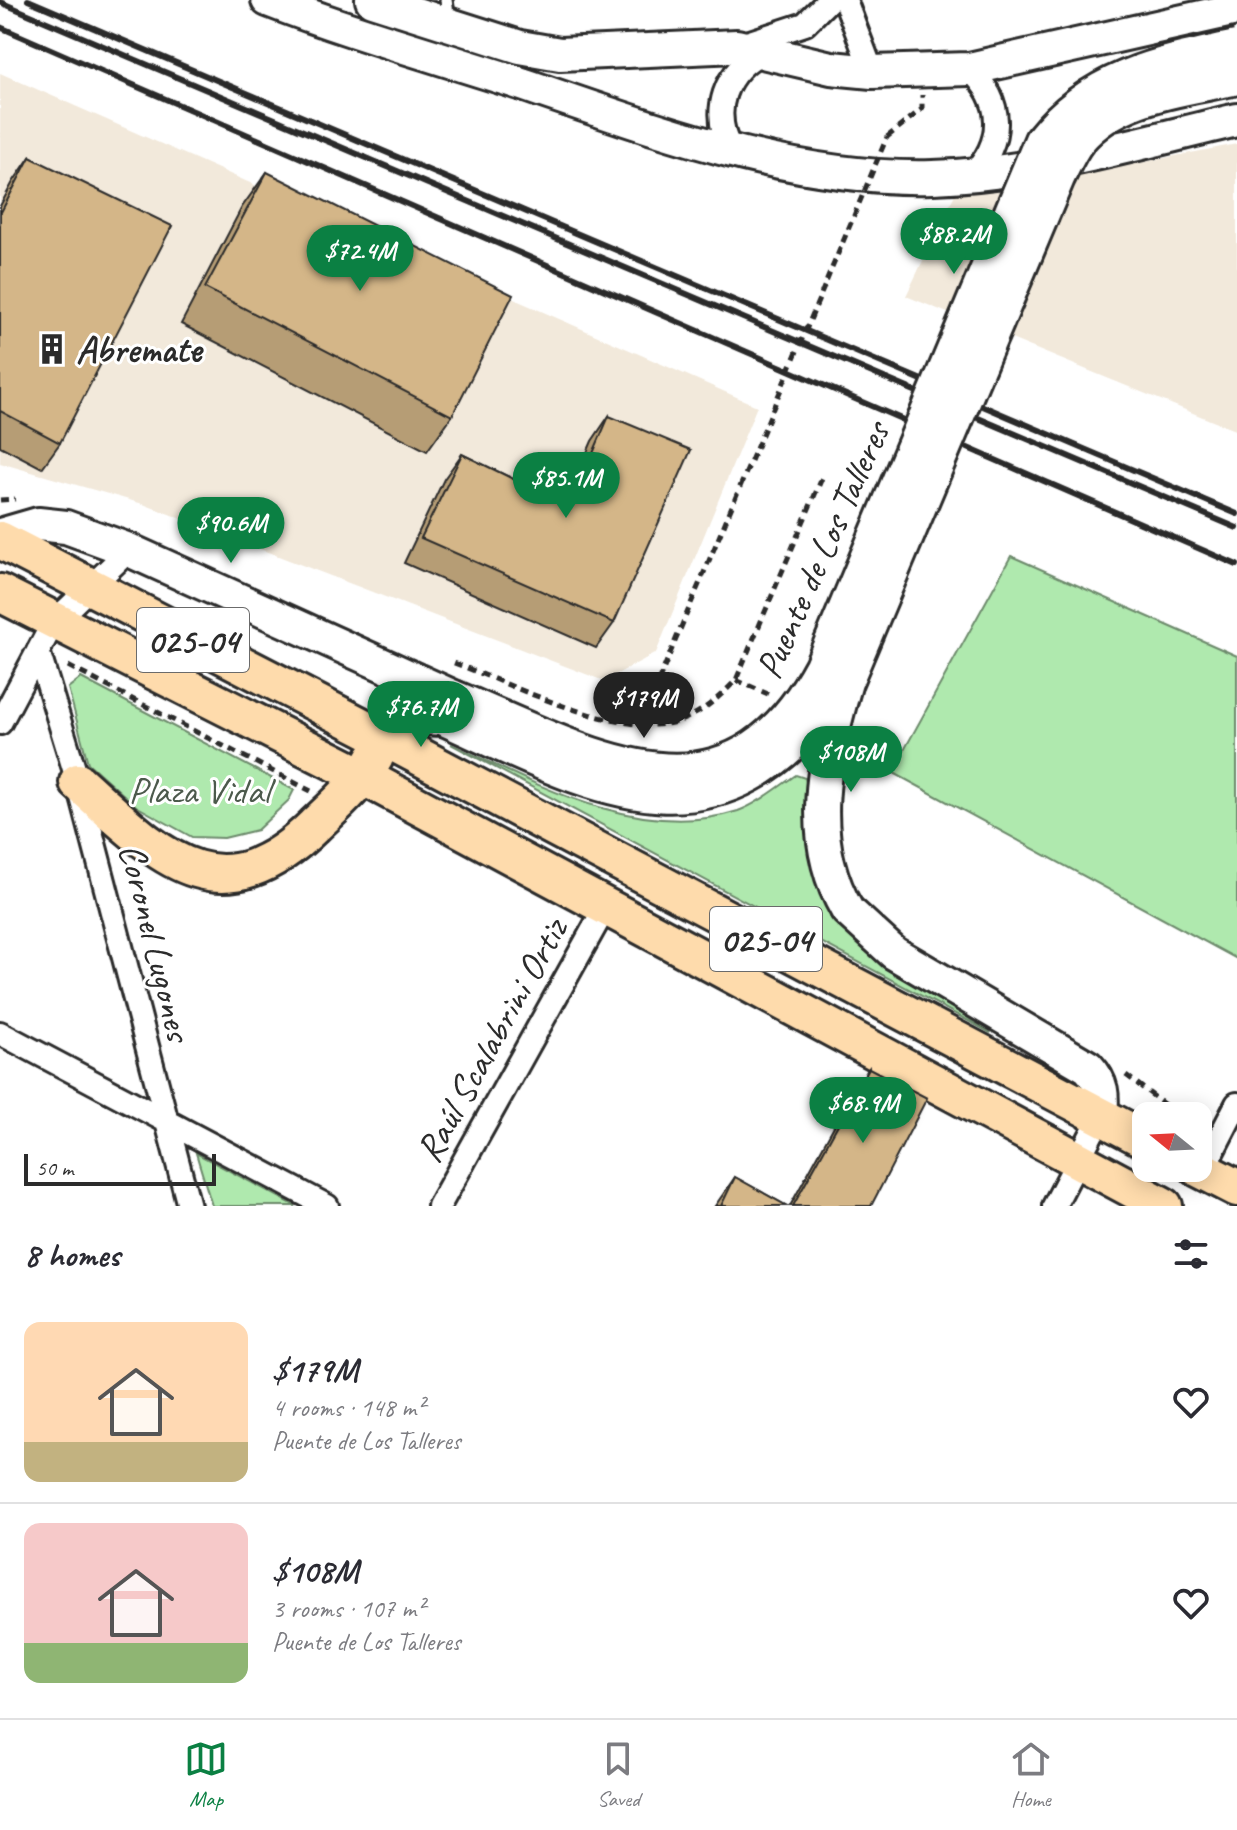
<!DOCTYPE html>
<html lang="en">
<head>
<meta charset="utf-8">
<style>
	:root { --surface:#fff; --page:#f2f2f3; --text:#2b2b33; --muted:#7c7c81; --line:#e1e1e2; --accent:#0b8043 }
	body { margin:0; font-family:Caveat,sans-serif; background:var(--page); color:var(--text); height:100vh; display:flex; flex-direction:column; font-size:30px; white-space:nowrap }
	* { box-sizing:border-box; margin:0 }
	p { font-size:26px; color:var(--muted) }
	.icon { flex:none; width:44px; height:44px; fill:none; stroke:currentColor; stroke-width:2; stroke-linecap:round; stroke-linejoin:round }
	.map { position:relative; height:1206px; overflow:hidden }
	.side { display:flex; flex-direction:column; background:var(--surface); flex:1 }
	.side>* { flex:none }
	.needle { width:52px; rotate:288deg }
	.tools { position:absolute; left:1132px; top:1102px; display:grid; gap:16px }
	.tools a { display:grid; place-items:center; width:80px; height:80px; border-radius:16px; background:var(--surface); box-shadow:0 4px 20px #0003; font-size:40px }
	.scale { position:absolute; left:24px; bottom:20px; width:192px; box-sizing:border-box; padding-left:8px; border:4px solid #2b2b2b; border-top:0; font-size:22px; line-height:28px; white-space:nowrap; color:#2b2b2b; -webkit-text-stroke:6px #fff; paint-order:stroke }
	.price { position:absolute; translate:-50% -68px; padding:0 18px; border-radius:28px; background:var(--accent); color:#fff; font-size:26px; line-height:52px; filter:drop-shadow(0 2px 4px #0008) }
	.price::after { content:''; position:absolute; left:50%; top:48px; width:24px; height:18px; margin-left:-12px; background:inherit; clip-path:polygon(0 0,100% 0,50% 100%) }
	.price.current { background:#222; color:#fff }
	ul { padding:0; list-style:none }
	li { display:flex; align-items:center; gap:24px; height:200px; padding:0 24px }
	li+li { border-top:2px solid var(--line) }
	li span { display:grid; place-items:center; flex:none; width:224px; height:160px; border-radius:16px; color:#555 }
	li>.icon { margin-inline-start:auto }
	span .icon { width:96px; height:96px; fill:#fffc; stroke-width:1 }
	li b { font-size:34px }
	h2 { display:flex; justify-content:space-between; align-items:center; height:96px; padding:0 24px; font-size:34px }
	.menu { display:flex; justify-content:space-around; align-items:center; height:112px; border-top:2px solid var(--line); background:var(--surface); font-size:22px; color:var(--muted) }
	.menu a { display:grid; justify-items:center; gap:4px }
	.menu .current { color:var(--accent) }
	.map>svg:first-child { display:block }
	.built { fill:#f2e9db }
	.green { fill:#afe9ae; stroke:#6d8a6c; stroke-width:2 }
	.lines { fill:none; stroke-linecap:round; stroke-linejoin:round }
	.lane-casing { stroke:#2b2b2b; stroke-width:17 }
	.street-casing { stroke:#2b2b2b; stroke-width:28 }
	.secondary-casing { stroke:#2b2b2b; stroke-width:38 }
	.primary-casing { stroke:#2b2b2b; stroke-width:42 }
	.path { stroke:#2b2b2b; stroke-width:5; stroke-dasharray:8 6; stroke-linecap:butt }
	.lane { stroke:#fff; stroke-width:11 }
	.street { stroke:#fff; stroke-width:22 }
	.secondary { stroke:#fff; stroke-width:32 }
	.primary { stroke:#fedbac; stroke-width:36 }
	.rail { stroke:#2b2b2b; stroke-width:6 }
	.secondary-bridge-casing { stroke:#2b2b2b; stroke-width:38; stroke-linecap:butt }
	.path-bridge { stroke:#2b2b2b; stroke-width:5; stroke-dasharray:8 6; stroke-linecap:butt }
	.secondary-bridge { stroke:#fff; stroke-width:32 }
	.wall { fill:#b69d75; stroke:#2b2b2b; stroke-width:2 }
	.building { fill:#d4b688; stroke:#2b2b2b; stroke-width:2 }
	.labels { text-anchor:middle; stroke-width:6; stroke-linejoin:round; paint-order:stroke }
	.shield { fill:#fff; stroke:#6b6b6b; stroke-width:2 }
	.shield-label { font-size:36px; font-weight:bold; fill:#2b2b2b }
	.poi-label { font-size:38px; font-weight:bold; fill:#2b2b2b; stroke:#fff; text-anchor:start }
	.street-label { font-size:38px; fill:#2b2b2b; stroke:#fff }
	.park-label { font-size:38px; fill:#4c5a4c; stroke:#fff }
</style>
</head>
<body>
<div class="map">
<svg width="1237" height="1206" viewBox="0 0 1237 1206">
	<rect width="100%" height="100%" fill="#fff"/>
	<filter id="ink" filterUnits="userSpaceOnUse"><feTurbulence type="fractalNoise" baseFrequency=".0125" numOctaves="2"/><feDisplacementMap in="SourceGraphic" scale="16" xChannelSelector="R" yChannelSelector="G"/><feConvolveMatrix kernelMatrix="1 2 1 2 8 2 1 2 1" color-interpolation-filters="sRGB"/></filter>
	<g filter="url(#ink)">
		<path class="built" d="M0,73L757,406L656,653L604,681L143,504L0,463Z
			M1237,144V431L906,296L967,169L1092,172Z"/>
		<path class="green" d="M1011,556L1237,656V959L892,772Z
			M81,678L294,790L289,800L257,830L224,838L192,837L136,806L88,763L68,688Z
			M451,744C538,785 640,842 738,811C758,804 778,787 796,775L805,778L844,927L864,950L991,1033Z
			M196,1153L296,1206H212Z"/>
		<g class="lines">
			<defs>
				<path id="lane" d="M446,0L449,20"/>
				<path id="street" d="M845,0L872,72
					M744,44L805,24L829,0
					M969,69C1004,101 1005,141 972,175
					M732,153C710,111 723,71 766,50
					M38,651L78,782L189,1206
					M0,723L53,623L129,550
					M0,1033L327,1206
					M1203,1170L1237,1104
					M439,1206L605,908
					M1054,1206L1101,1116"/>
				<path id="secondary" d="M268,0C347,31 429,54 510,80C647,126 786,181 933,177C1036,174 1137,143 1237,120
					M372,0L520,47L560,54L737,46L831,68L872,72L969,69L1237,9
					M0,535L38,524L66,527L129,550L454,697
					M386,739L421,718L444,719
					M847,910L894,953L1088,1067C1103,1083 1103,1095 1101,1116"/>
				<path id="primary" d="M0,540L396,744L1146,1140
					M0,593L364,777L1164,1206
					M78,782C158,854 217,921 314,826C337,804 360,784 375,757
					M1198,1168L1237,1188"/>
			</defs>
			<use href="#lane" class="lane-casing"/>
			<use href="#street" class="street-casing"/>
			<use href="#secondary" class="secondary-casing"/>
			<use href="#primary" class="primary-casing"/>
			<path class="path" d="M887,137L922,109V95
				M0,500L15,499
				M454,663C511,684 618,738 676,722C700,715 720,697 736,680L822,478
				M68,666L311,791
				M736,680L768,694
				M641,723L653,694
				M1126,1075L1179,1116"/>
			<use href="#lane" class="lane"/>
			<use href="#street" class="street"/>
			<use href="#secondary" class="secondary"/>
			<use href="#primary" class="primary"/>
			<path class="rail" d="M28,0L1237,514
				M0,2L1237,528
				M0,27L1237,565"/>
			<defs>
				<path id="secondary-bridge" d="M454,697C593,754 727,841 821,666L1041,140C1091,76 1161,63 1237,47
					M444,719C593,786 713,861 834,697
					M847,910C805,838 824,757 846,682L1058,178C1064,166 1070,151 1079,140C1118,94 1182,90 1237,78"/>
			</defs>
			<use href="#secondary-bridge" class="secondary-bridge-casing"/>
			<path class="path-bridge" d="M653,694L887,137"/>
			<use href="#secondary-bridge" class="secondary-bridge"/>
		</g>
		<path class="wall" d="M30,157L60,443L42,468L0,446V206L13,182Z
			M267,172L452,416L427,451L181,324L242,207Z
			M609,416L614,623L596,648L404,563L444,479L462,454L565,504L592,441Z
			M869,1068L871,1206H790L852,1093Z
			M735,1177L787,1206H715Z"/>
		<path class="building" d="M30,157L172,226L60,443L0,411V214Z
			M267,172L513,295L452,416L205,288Z
			M609,416L691,450L614,623L421,538L462,454L570,507Z
			M869,1068L927,1098L871,1206H793Z
			M735,1177L787,1206H721Z"/>
	</g>
	<defs>
		<symbol id="building-bare" viewBox="-9 -9 18 18"><path d="M-4-6H4V6H1V3H-1V6H-4ZM-2.5-4.3h1.7v1.8h-1.7ZM.8-4.3h1.7v1.8H.8ZM-2.5-1h1.7V.8h-1.7ZM.8-1h1.7V.8H.8Z" fill="#2b2b2b" stroke="#fff" stroke-width="2.5" paint-order="stroke"/></symbol>
	</defs>
	<g fill-rule="evenodd">
		<use href="#building-bare" x="30" y="327" width="44" height="44"/>
	</g>
	<g class="labels">
		<g class="shield">
			<rect x="137" y="608" width="112" height="64" rx="6"/>
			<rect x="710" y="907" width="112" height="64" rx="6"/>
		</g>
		<g class="shield-label">
			<text x="193" y="653">025-04</text>
			<text x="766" y="952">025-04</text>
		</g>
		<g class="poi-label">
			<text x="76" y="362">Abremate</text>
		</g>
		<g class="street-label">
			<text transform="translate(822 550) rotate(-66)" y="13">Puente de Los Talleres</text>
			<text transform="translate(156 942) rotate(76)" y="13">Coronel Lugones</text>
			<text transform="translate(491 1040) rotate(-61)" y="13">Raúl Scalabrini Ortiz</text>
		</g>
		<g class="park-label">
			<text x="199" y="803">Plaza Vidal</text>
		</g>
	</g>
</svg>
<div class="tools">
<a><svg class="needle" viewBox="-14 -14 28 28"><path d="M0-13l5 13h-10z" fill="#e53935"/><path d="M0 13l5-13h-10z" fill="#7c7c81"/></svg></a>
</div>
<div class="scale">50 m</div>
<b class="price" style="left:954px;top:276px">$88.2M</b>
<b class="price" style="left:360px;top:293px">$72.4M</b>
<b class="price" style="left:566px;top:520px">$85.1M</b>
<b class="price" style="left:231px;top:565px">$90.6M</b>
<b class="price current" style="left:644px;top:740px">$179M</b>
<b class="price" style="left:421px;top:749px">$76.7M</b>
<b class="price" style="left:851px;top:794px">$108M</b>
<b class="price" style="left:863px;top:1145px">$68.9M</b>
</div>
<section class="side">
<h2>8 homes<svg class="icon" aria-label="filters" viewBox="0 0 24 24"><path d="M4 7h16M4 17h16"/><circle cx="9" cy="7" r="2"/><circle cx="15" cy="17" r="2"/></svg></h2>
<ul>
<li><span style="background:linear-gradient(#ffd9b3 75%,#c2b280 0)"><svg class="icon" aria-label="home" viewBox="0 0 24 24"><path d="M3 11l9-7 9 7M6 9v11h12V9"/></svg></span><div><b>$179M</b><p>4 rooms · 148 m²</p><p>Puente de Los Talleres</p></div><svg class="icon" aria-label="heart" viewBox="0 0 24 24"><path d="M12 20l-8-8c-3-5 5-10 8-4 3-6 11-1 8 4z"/></svg></li>
<li><span style="background:linear-gradient(#f6c9c9 75%,#8fb573 0)"><svg class="icon" aria-label="home" viewBox="0 0 24 24"><path d="M3 11l9-7 9 7M6 9v11h12V9"/></svg></span><div><b>$108M</b><p>3 rooms · 107 m²</p><p>Puente de Los Talleres</p></div><svg class="icon" aria-label="heart" viewBox="0 0 24 24"><path d="M12 20l-8-8c-3-5 5-10 8-4 3-6 11-1 8 4z"/></svg></li>
</ul>
</section>
<nav class="menu">
<a class="current"><svg class="icon" aria-label="map" viewBox="0 0 24 24"><path d="M3 6l6-2 6 2 6-2v14l-6 2-6-2-6 2zM9 4v14M15 6v14"/></svg>Map</a>
<a><svg class="icon" aria-label="saved" viewBox="0 0 24 24"><path d="M7 4h10v16l-5-4-5 4z"/></svg>Saved</a>
<a><svg class="icon" aria-label="home" viewBox="0 0 24 24"><path d="M3 11l9-7 9 7M6 9v11h12V9"/></svg>Home</a>
</nav>
</body>
</html>
